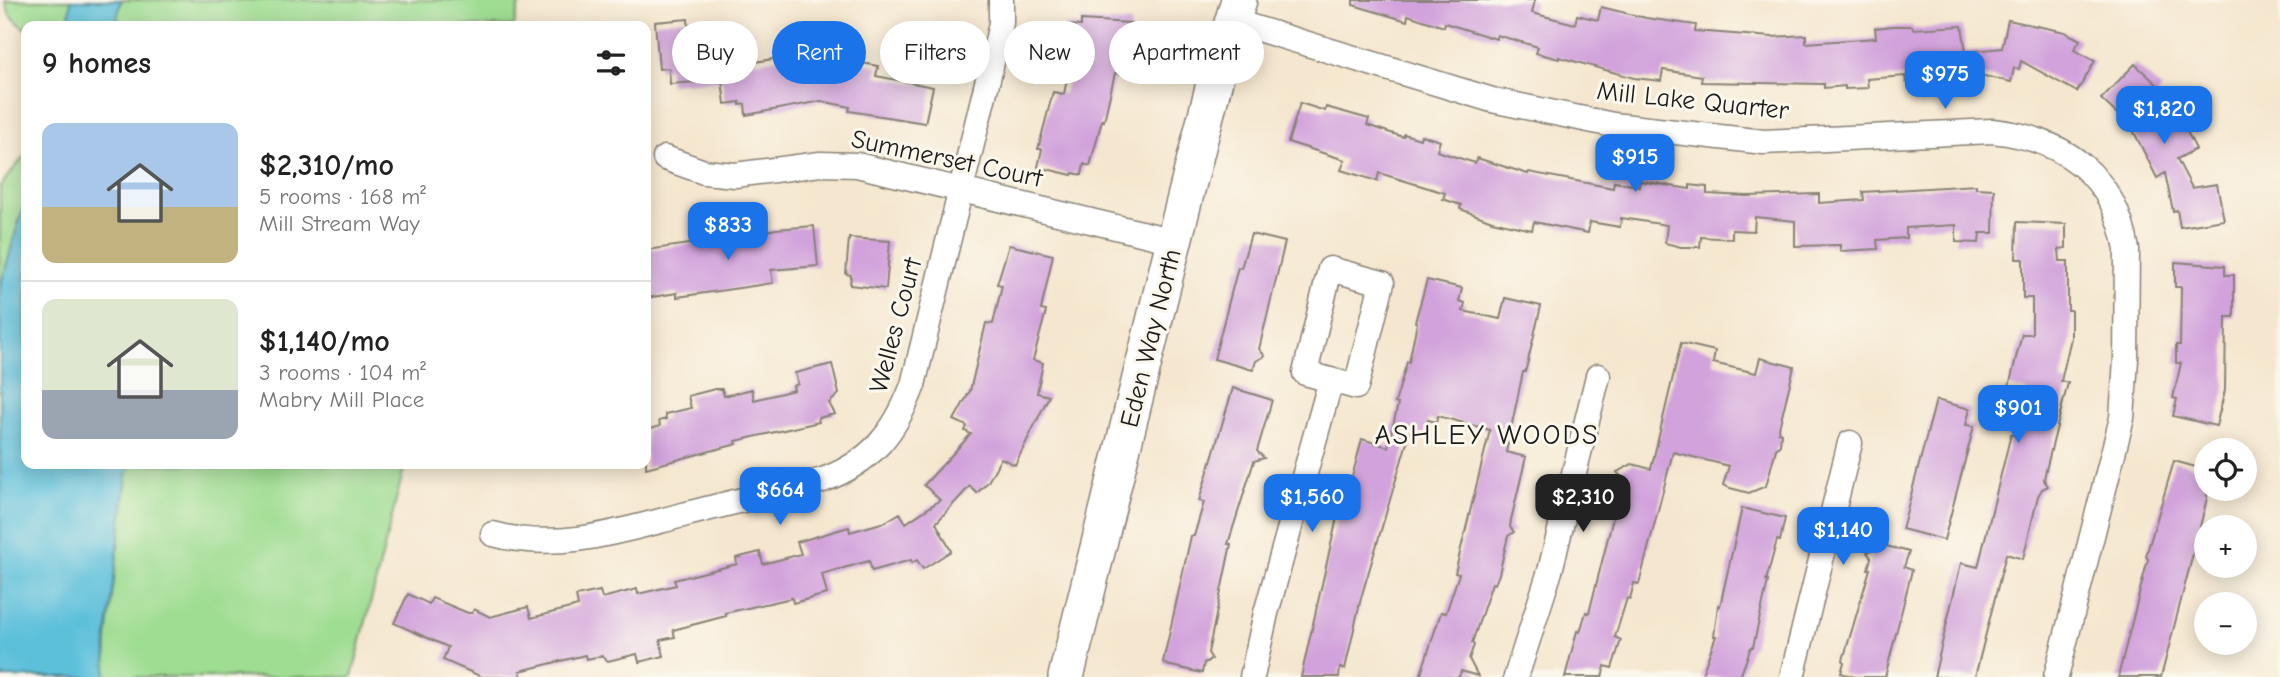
<!DOCTYPE html>
<html lang="en">
<head>
<meta charset="utf-8">
<style>
	:root { --surface:#fff; --page:#f2f2f2; --text:#222; --muted:#767676; --line:#e0e0e0; --accent:#1a73e8 }
	body { margin:0; font-family:"Comic Neue",sans-serif; background:var(--page); color:var(--text); height:100vh; display:flex; flex-direction:column; font-size:26px; white-space:nowrap }
	* { box-sizing:border-box; margin:0 }
	p { font-size:23px; color:var(--muted) }
	.icon { flex:none; width:38px; height:38px; fill:none; stroke:currentColor; stroke-width:2; stroke-linecap:round; stroke-linejoin:round }
	.map { position:relative; flex:1; overflow:hidden }
	.side { position:absolute; left:21px; top:21px; width:630px; height:448px; display:flex; flex-direction:column; background:var(--surface); border-radius:14px; box-shadow:0 4px 18px #0003 }
	.side>* { flex:none }
	.hud { position:absolute; left:672px; top:21px; width:665px; height:63px; display:flex; gap:14px }
	.buttons { position:absolute; left:2194px; top:438px; display:grid; gap:14px }
	.buttons a { display:grid; place-items:center; width:63px; height:63px; border-radius:50%; background:var(--surface); box-shadow:0 4px 18px #0003; font-size:35px }
	.price { position:absolute; translate:-50% -60px; padding:0 16px; border-radius:14px; background:var(--accent); color:#fff; font-size:23px; line-height:46px; filter:drop-shadow(0 2px 4px #0008) }
	.price::after { content:''; position:absolute; left:50%; top:42px; width:21px; height:16px; margin-left:-10px; background:inherit; clip-path:polygon(0 0,100% 0,50% 100%) }
	.price.on { background:#222; color:#fff }
	ul { padding:0; list-style:none }
	li { display:flex; align-items:center; gap:21px; height:175px; padding:0 21px }
	li+li { border-top:2px solid var(--line) }
	li span { display:grid; place-items:center; flex:none; width:196px; height:140px; border-radius:14px; color:#555 }
	li>.icon { margin-inline-start:auto }
	span .icon { width:84px; height:84px; fill:#fffc; stroke-width:1 }
	li b { font-size:30px }
	h2 { display:flex; justify-content:space-between; align-items:center; height:84px; padding:0 21px; font-size:30px }
	.chip { padding:0 24px; border-radius:32px; background:var(--surface); box-shadow:0 4px 18px #0003; font-size:24px; line-height:63px }
	.chip.on { background:var(--accent); color:#fff }
	.map>svg:first-child { display:block }
	.green { fill:#9fdd92; stroke:#5e7c57; stroke-width:2 }
	.water { fill:#5dc0db; stroke:#3c6e7c; stroke-width:2 }
	.building { fill:#d1a2dc }
	.lines { fill:none; stroke-linecap:round; stroke-linejoin:round }
	.street-casing { stroke:#888276; stroke-width:27 }
	.secondary-casing { stroke:#888276; stroke-width:38 }
	.street { stroke:#fff; stroke-width:24 }
	.secondary { stroke:#fff; stroke-width:35 }
	.labels { text-anchor:middle; stroke-width:6; stroke-linejoin:round; paint-order:stroke }
	.street-label { font-size:26px; fill:#1c1c1c; stroke:#fbf7ec }
	.neighbourhood-label { font-size:28px; letter-spacing:2px; fill:#1c1c1c; stroke:#fbf7ec }
</style>
</head>
<body>
<div class="map">
<svg width="2280" height="677" viewBox="0 0 2280 677">
	<rect width="100%" height="100%" fill="#fbf7ec"/>
	<filter id="ink" filterUnits="userSpaceOnUse"><feTurbulence type="fractalNoise" baseFrequency=".0143" numOctaves="2"/><feDisplacementMap in="SourceGraphic" scale="14" xChannelSelector="R" yChannelSelector="G"/><feConvolveMatrix kernelMatrix="1 2 1 2 8 2 1 2 1" color-interpolation-filters="sRGB"/></filter>
	<filter id="wash" filterUnits="userSpaceOnUse"><feTurbulence type="fractalNoise" baseFrequency=".00686" numOctaves="4" result="noise"/><feDisplacementMap in="SourceGraphic" scale="28" xChannelSelector="R" yChannelSelector="G"/><feGaussianBlur stdDeviation="1.57" result="paint"/><feColorMatrix in="noise" values="0 0 0 0 0 0 0 0 0 0 0 0 0 0 0 0 0 1.4 0 .05"/><feComposite in="paint" operator="in"/></filter>
	<g filter="url(#wash)">
		<rect width="100%" height="100%" fill="#f5e7cf"/>
		<path class="green" d="M5,0H520L514,26H26V30L10,15Z
			M26,154V464H405L352,677H0V186Z"/>
		<path class="water" d="M71,0H121L116,26H68Z
			M26,197V464H131L127,475L107,638L106,677H0V287Z"/>
		<g id="blocks">
			<path class="building" d="M1353,0H1535L1532,13L1575,24L1577,15L1598,20L1601,7L1646,18L1696,25L1695,31L1772,37L1806,35V43L1876,38L1875,28L1893,26H1912L1913,29L1962,26L1966,52L2002,48L2008,20L2065,32L2080,40L2074,50L2095,61L2077,92L2021,61L2019,69L2014,68L2011,82L1984,76L1906,82L1905,76L1867,79L1868,88L1845,89V86L1824,88V84L1701,82L1702,76L1663,70L1661,81L1634,78L1559,57V59L1536,53L1538,47L1497,35L1496,39L1445,23L1444,27L1408,15L1407,21L1353,5Z
				M688,19L691,55L746,46L748,58H754L755,62L803,54L807,80L838,75L841,59L878,66L876,76L933,87L925,123L849,111L850,107L821,101L746,115L745,104L740,105V102L725,104L722,80L670,84L669,68L659,69L655,22Z
				M1081,20L1131,23L1129,75L1115,73L1104,121L1102,120L1090,166L1084,164L1082,175L1073,173L1072,175L1038,167L1042,149H1038L1053,92L1064,94L1073,50H1064L1065,25L1081,26Z
				M2135,64L2162,89L2154,98L2182,122L2196,149L2177,159L2192,188L2217,184L2224,220L2180,227L2177,210L2173,211L2165,173L2157,178L2132,128L2101,99Z
				M1300,103L1325,111L1326,107L1369,119L1367,125L1403,137L1404,134L1420,139L1421,135L1440,141L1437,151L1475,163L1477,158L1528,174L1529,172L1613,188L1614,182L1639,186L1640,181L1690,189V185L1707,187V194L1747,196L1819,194V203L1864,200L1863,192L1976,185V188L1994,189L1993,233H1980L1979,243L1956,242V225L1906,228V238L1877,240L1878,249L1840,251V245L1795,246V221L1755,217L1754,231L1732,230V239L1701,237L1700,247H1681L1665,243L1667,225L1621,218L1620,227L1590,222L1588,233L1534,222L1532,230L1492,221L1460,209L1461,205L1443,199L1445,193L1379,173L1377,181L1341,170L1345,160L1288,142Z
				M2017,222L2066,224V248L2059,249L2060,261H2068V310H2071V338L2061,381L2068,383L2045,474L2044,480L2048,486L2042,489L2038,496L2023,559L2006,554L1975,677H1934L1961,563L1978,567L2011,434L2017,436L2028,391L2009,386L2022,334H2032V298H2023V259H2016Z
				M814,226L818,266L771,270L773,283L677,297V293L646,298V250L739,237L776,229Z
				M1251,234L1285,242L1259,349L1265,356L1256,361L1253,370L1214,359L1238,267L1241,268Z
				M849,238L890,241L886,289L850,285L851,275L846,274Z
				M1009,245L1053,255L1041,310L1046,311L1033,360L1043,363L1037,393L1049,396L1015,465L1001,458L988,482L977,493L970,486L936,523L951,551L923,569L917,560L912,563L911,560L872,571L869,561L822,574L827,594L793,603L792,598L725,613L726,616L673,630L675,637L660,640L664,656L639,662L637,654L608,661L602,656L586,659L585,655L520,671L522,677H482L443,660L448,647L394,623L408,594L429,604L432,598L468,613H472L474,609L490,617L528,607L531,618L578,606L576,596L600,591L602,598L637,589L638,594L676,585L674,580L737,564L736,558L760,552L763,564L801,554L797,542L849,527L850,532L885,522L900,513L906,523L940,500L924,485L971,434L965,431L967,426L954,420L970,391L986,323L993,324L1002,285L997,284Z
				M2175,262L2225,266V275H2234V317H2226L2225,390L2216,426L2173,416L2177,399L2173,398L2181,363H2176V345H2180L2181,287H2175Z
				M1427,280L1462,288L1459,301L1465,303L1463,311L1500,319L1505,298L1541,306L1527,365L1525,372H1523L1506,452L1526,457L1511,520L1510,527L1514,532L1508,536L1499,574L1495,584L1492,583L1472,643L1474,645L1469,659L1478,676L1461,671L1459,677H1420L1441,612L1446,613L1459,574L1455,573L1490,430L1438,416L1436,422L1428,420L1425,435L1410,432L1361,598L1345,669L1340,668L1339,677H1301L1339,509L1346,500L1362,439L1388,447L1398,404L1395,403L1407,362H1409L1417,323L1415,322Z
				M1681,343L1715,351L1713,363L1756,373L1760,358L1794,367L1778,432L1781,433L1780,445L1776,449L1766,486L1749,493L1730,488L1723,485L1729,466L1673,452L1639,584L1634,583L1630,599L1627,598L1615,637L1621,640L1612,668L1605,666L1602,677H1565L1577,631L1580,632L1586,612L1589,613L1612,522L1623,479L1617,472L1632,464L1651,469Z
				M832,364L839,394L829,403L835,414L818,418L819,422L736,441L737,444L646,468V430L660,426L659,421L666,419L665,414L691,408L688,396L715,389H722L724,396L752,389L754,400L794,390L793,386L798,384L795,373Z
				M1233,388L1272,400L1257,451L1264,458L1254,461L1228,544H1231L1208,653L1212,659L1204,663L1202,673L1167,665L1163,662L1191,536H1194L1204,502L1199,501Z
				M1936,400L1970,409L1966,425L1974,426L1944,540L1902,529Z
				M2174,461L2207,470V498L2200,527L2161,677H2118L2148,559L2146,556Z
				M1742,508L1785,518L1780,541L1777,540L1766,581H1768L1753,647H1751L1740,677H1701L1716,636H1714L1718,605L1720,606Z
				M1875,543L1909,552L1904,567L1912,570L1885,677H1855L1841,673L1844,662L1843,660L1870,569H1868L1871,558L1867,552L1874,549Z"/>
		</g>
	</g>
	<g filter="url(#ink)">
		<use href="#blocks" fill-opacity="0" stroke="#888276" stroke-width="2"/>
		<g class="lines">
			<defs>
				<path id="street" d="M1232,21L1492,100L1613,125L1764,142L1992,131C2063,138 2115,175 2127,250L2126,359L2122,418L2056,677
					M665,158L704,172L735,175L820,164L857,165L1174,241
					M1330,269L1382,283L1356,387L1305,373Z
					M493,534C558,552 620,531 683,515C729,503 776,492 823,480C871,462 895,433 913,385L996,46L1001,23V0
					M1252,677L1266,613L1331,380
					M1516,677L1550,571L1598,376
					M1792,677L1850,443"/>
				<path id="secondary" d="M1066,677L1174,241L1216,76L1239,0"/>
			</defs>
			<use href="#street" class="street-casing"/>
			<use href="#secondary" class="secondary-casing"/>
			<use href="#street" class="street"/>
			<use href="#secondary" class="secondary"/>
		</g>
	</g>
	<g class="labels">
		<g class="street-label">
			<text transform="translate(1693 100) rotate(6)" y="9">Mill Lake Quarter</text>
			<text transform="translate(947 158) rotate(12)" y="9">Summerset Court</text>
			<text transform="translate(895 325) rotate(-75)" y="9">Welles Court</text>
			<text transform="translate(1150 338) rotate(-76)" y="9">Eden Way North</text>
		</g>
		<g class="neighbourhood-label">
			<text x="1487" y="444">ASHLEY WOODS</text>
		</g>
	</g>
</svg>
<div class="buttons">
<a><svg class="icon" aria-label="locate" viewBox="0 0 24 24"><circle cx="12" cy="12" r="6"/><path d="M12 2v4M12 18v4M2 12h4M18 12h4"/></svg></a>
<a>+</a>
<a>−</a>
</div>
<b class="price" style="left:1945px;top:111px">$975</b>
<b class="price" style="left:2164px;top:146px">$1,820</b>
<b class="price" style="left:1635px;top:194px">$915</b>
<b class="price" style="left:728px;top:262px">$833</b>
<b class="price" style="left:2018px;top:445px">$901</b>
<b class="price" style="left:780px;top:527px">$664</b>
<b class="price" style="left:1312px;top:534px">$1,560</b>
<b class="price on" style="left:1583px;top:534px">$2,310</b>
<b class="price" style="left:1843px;top:567px">$1,140</b>
<div class="hud">
<a class="chip">Buy</a>
<a class="chip on">Rent</a>
<a class="chip">Filters</a>
<a class="chip">New</a>
<a class="chip">Apartment</a>
</div>
<section class="side">
<h2>9 homes<svg class="icon" aria-label="filters" viewBox="0 0 24 24"><path d="M4 7h16M4 17h16"/><circle cx="9" cy="7" r="2"/><circle cx="15" cy="17" r="2"/></svg></h2>
<ul>
<li><span style="background:linear-gradient(#a9c7e8 60%,#c2b280 0)"><svg class="icon" aria-label="home" viewBox="0 0 24 24"><path d="M3 11l9-7 9 7M6 9v11h12V9"/></svg></span><div><b>$2,310/mo</b><p>5 rooms · 168 m²</p><p>Mill Stream Way</p></div></li>
<li><span style="background:linear-gradient(#dfe7d0 65%,#9aa5b1 0)"><svg class="icon" aria-label="home" viewBox="0 0 24 24"><path d="M3 11l9-7 9 7M6 9v11h12V9"/></svg></span><div><b>$1,140/mo</b><p>3 rooms · 104 m²</p><p>Mabry Mill Place</p></div></li>
</ul>
</section>
</div>
</body>
</html>
